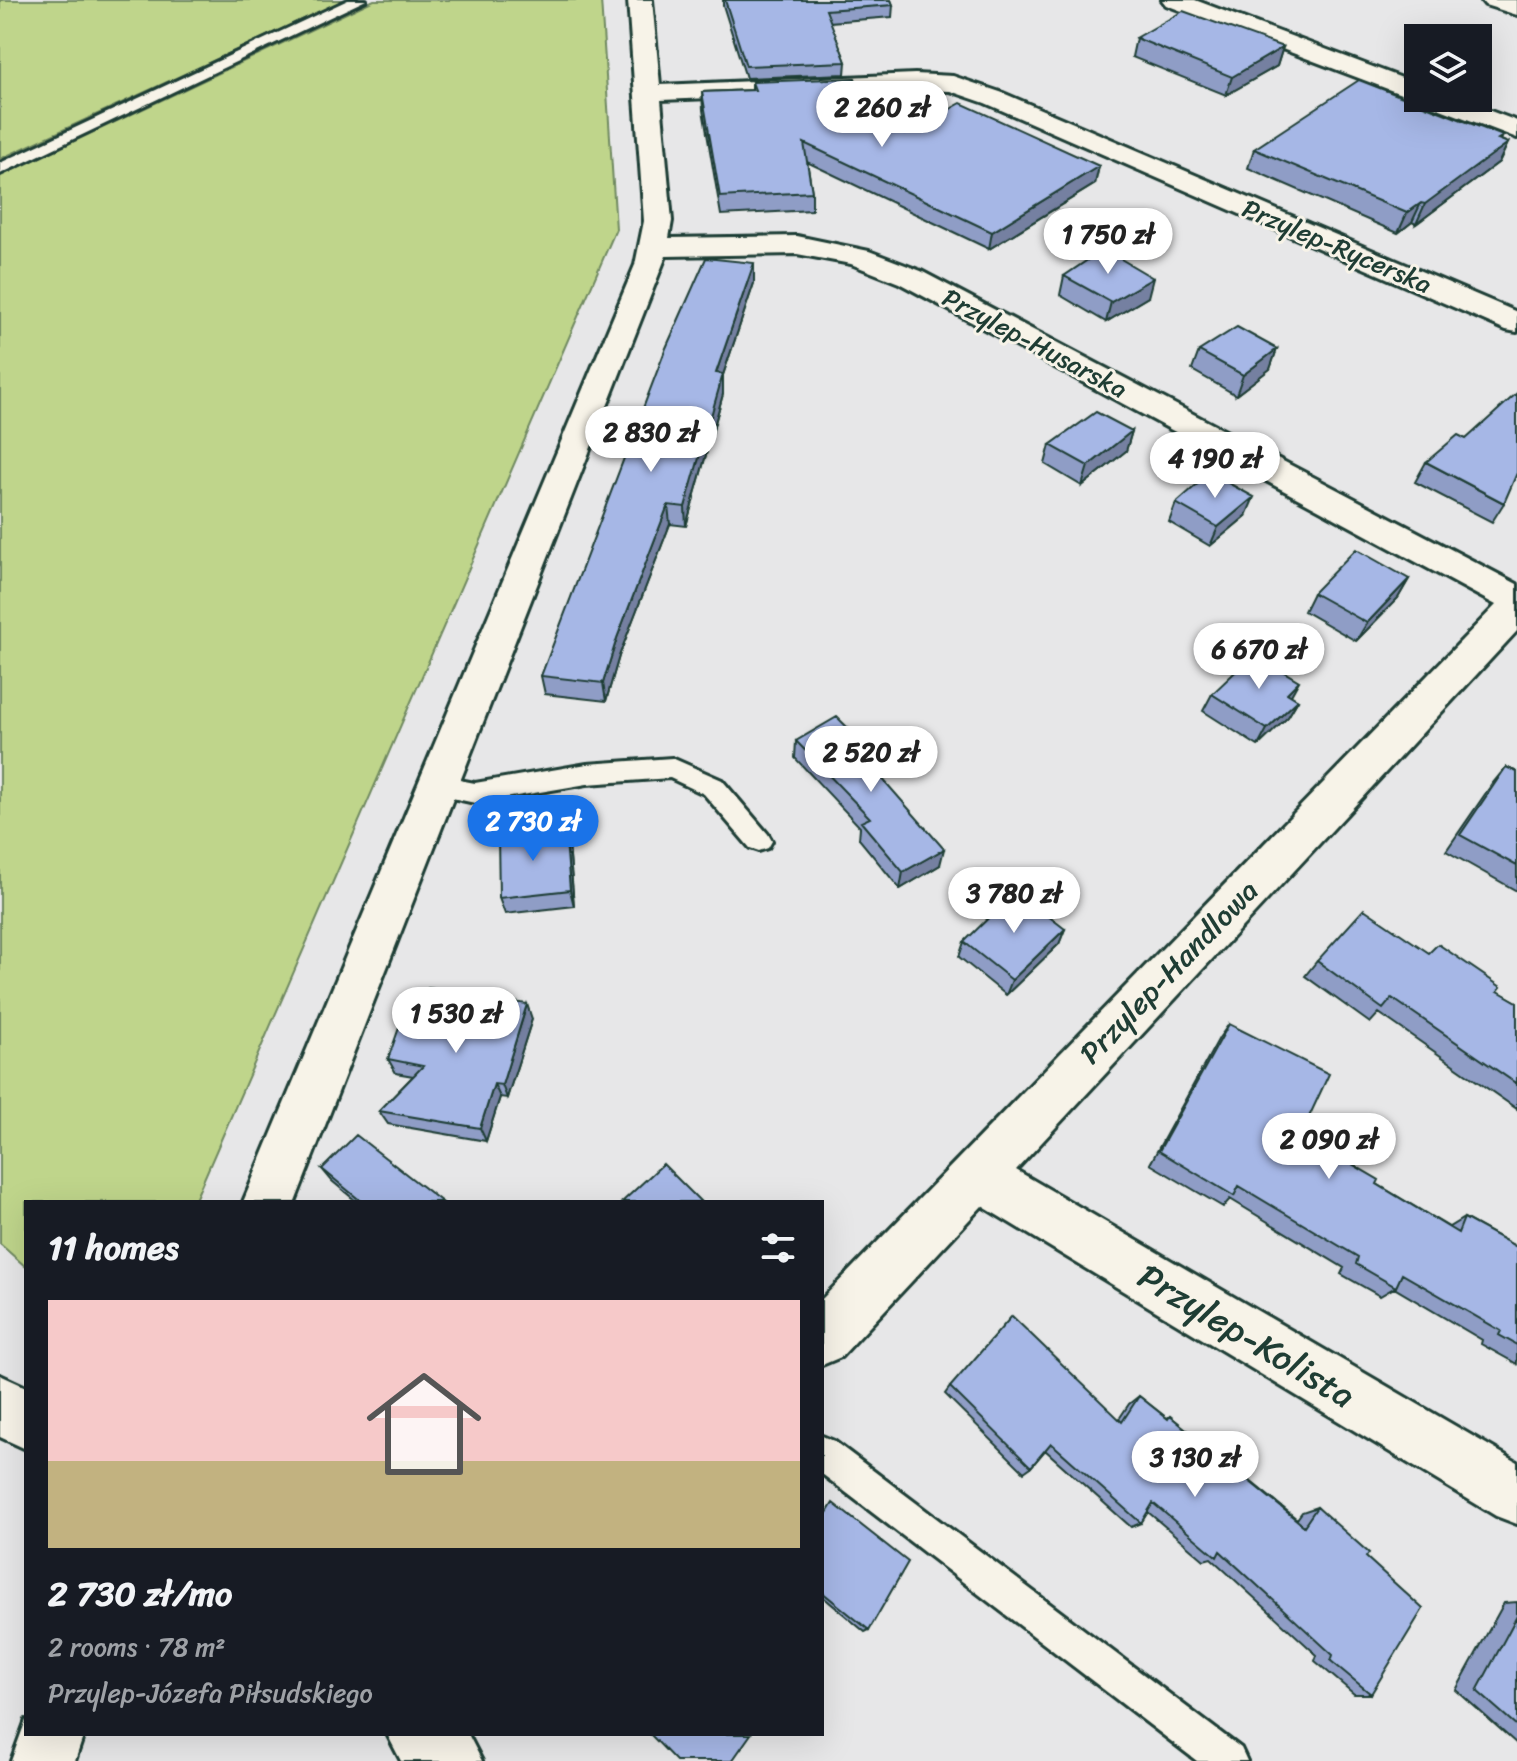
<!DOCTYPE html>
<html lang="en">
<head>
<meta charset="utf-8">
<style>
	:root { --surface:#171b24; --page:#20242c; --text:#f1f3f6; --muted:#9ea1a6; --line:#363941; --accent:#1a73e8 }
	body { margin:0; font-family:Sriracha,sans-serif; background:var(--page); color:var(--text); height:100vh; display:flex; flex-direction:column; font-size:30px; white-space:nowrap }
	* { box-sizing:border-box; margin:0 }
	p { font-size:26px; color:var(--muted) }
	.icon { flex:none; width:44px; height:44px; fill:none; stroke:currentColor; stroke-width:2; stroke-linecap:round; stroke-linejoin:round }
	.map { position:relative; flex:1; overflow:hidden }
	.details { position:absolute; left:24px; top:1200px; width:800px; height:536px; display:flex; flex-direction:column; background:var(--surface); border-radius:0px; box-shadow:0 8px 32px #0002 }
	.details>* { flex:none }
	.fabs { position:absolute; left:1404px; top:24px; display:grid; gap:16px }
	.fabs a { display:grid; place-items:center; width:88px; height:88px; border-radius:0px; background:var(--surface); box-shadow:0 8px 32px #0002; font-size:40px }
	.price { position:absolute; translate:-50% -68px; padding:0 18px; border-radius:28px; background:#fff; color:#222; font-size:26px; line-height:52px; filter:drop-shadow(0 2px 4px #0008) }
	.price::after { content:''; position:absolute; left:50%; top:48px; width:24px; height:18px; margin-left:-12px; background:inherit; clip-path:polygon(0 0,100% 0,50% 100%) }
	.price.on { background:var(--accent); color:#fff }
	ul { padding:0; list-style:none }
	li { display:grid; align-content:center; gap:16px; height:424px; padding:0 24px }
	li+li { border-top:2px solid var(--line) }
	li span { display:grid; place-items:center; height:248px; border-radius:0px; color:#555 }
	li>.icon { margin-inline-start:auto }
	span .icon { width:144px; height:144px; fill:#fffc; stroke-width:1 }
	li b { font-size:34px }
	h2 { display:flex; justify-content:space-between; align-items:center; height:96px; padding:0 24px; font-size:34px }
	.map>svg:first-child { display:block }
	.green { fill:#bfd58b; stroke:#6f8960; stroke-width:2 }
	.lines { fill:none; stroke-linecap:round; stroke-linejoin:round }
	.lane-casing { stroke:#1f3d34; stroke-width:6 }
	.street-casing { stroke:#1f3d34; stroke-width:6 }
	.lane { fill:#f7f3e8; fill-rule:evenodd }
	.street { fill:#f7f3e8; fill-rule:evenodd }
	.wall { fill:#8f9dc6; stroke:#1f3d34; stroke-width:2 }
	.shaded-wall { fill:#7480a1; stroke:#1f3d34; stroke-width:2 }
	.building { fill:#a6b7e6; stroke:#1f3d34; stroke-width:2 }
	.labels { text-anchor:middle; stroke-width:6; stroke-linejoin:round; paint-order:stroke }
	.far-street-label { font-size:26px; fill:#1f3d34; stroke:#f7f3e8 }
	.street-label { font-size:30px; fill:#1f3d34; stroke:#f7f3e8 }
	.near-street-label { font-size:36px; fill:#1f3d34; stroke:#f7f3e8 }
</style>
</head>
<body>
<div class="map">
<svg width="1517" height="1761" viewBox="0 0 1517 1761">
	<rect width="100%" height="100%" fill="#e7e7e8"/>
	<filter id="ink" filterUnits="userSpaceOnUse"><feTurbulence type="fractalNoise" baseFrequency=".0125" numOctaves="2"/><feDisplacementMap in="SourceGraphic" scale="16" xChannelSelector="R" yChannelSelector="G"/><feConvolveMatrix kernelMatrix="1 2 1 2 8 2 1 2 1" color-interpolation-filters="sRGB"/></filter>
	<g filter="url(#ink)">
		<path class="green" d="M0,0H345L0,159Z
			M374,0H601L616,229L194,1202H26V1267L0,1244V176Z"/>
		<g class="lines">
			<defs>
				<path id="lane" d="M348,0H366L0,174V163Z
					M672,758L722,780L768,834L772,841L768,848L759,851L750,848L704,794L670,778L587,784L475,803L429,793L426,786L429,779L438,776L475,783L587,764Z
					M822,1436L834,1441L1241,1748L1247,1761H1197L822,1474Z"/>
				<path id="street" d="M628,0H652L660,85L915,74L953,76L1003,93L1517,312V332L1506,330L985,103L950,91L915,90L661,100L672,221L669,238L797,236L869,251L921,271L1517,584V631L1016,1170L1517,1462V1524L1496,1516L982,1206L841,1357L822,1365V1299L1496,605L899,283L851,264L797,254L666,256L295,1202H243L635,265L644,221Z
					M1162,0H1195L1418,84V98H1456L1517,121V138L1166,5Z
					M1481,0H1517V15L1485,5Z
					M0,1375L26,1387V1449L0,1437Z
					M26,1720V1734H84L75,1761H11Z
					M387,1734H468L482,1761H401Z"/>
			</defs>
			<use href="#lane" class="lane-casing"/>
			<use href="#street" class="street-casing"/>
			<use href="#lane" class="lane"/>
			<use href="#street" class="street"/>
		</g>
		<path class="wall" d="M723,0H891L893,5L892,17L830,22L846,62L845,74L746,78L723,5Z
			M1136,38L1283,47L1277,66L1226,95L1132,57Z
			M752,82L859,90L905,134L1099,166L1095,184L989,249L807,162L812,192V210L721,215L703,110L702,92L752,90Z
			M1501,140L1508,143L1499,162L1416,224L1412,222L1398,233L1248,168L1254,149Z
			M1064,276L1148,297L1106,322L1060,295Z
			M754,283L723,375V394L686,526L670,524L619,656L606,701L545,694L541,676Z
			M1277,349L1270,369L1236,395L1192,370L1199,351Z
			M1132,431L1126,451L1082,486L1045,464L1050,445Z
			M1426,462L1504,503L1492,522L1415,482Z
			M1176,503L1246,516L1210,546L1169,522Z
			M1409,579L1398,598L1356,641L1304,611L1313,593Z
			M1212,694L1291,696L1298,700L1288,717L1258,746L1203,711Z
			M796,741L874,769L940,865L900,889L859,839L860,827L795,758Z
			M1506,767L1517,772V891L1446,851L1492,784Z
			M565,828L569,845L574,906L505,914L499,898Z
			M1065,929L1059,944L1006,995L959,957L964,942Z
			M1429,953L1517,1002V1109L1379,1013L1370,1023L1305,976L1317,961Z
			M462,993L508,996L510,1001L532,1019L507,1098L500,1097L486,1141L388,1124L379,1111L413,1076L396,1073L388,1059L415,1027Z
			M1229,1024L1301,1134L1377,1184L1449,1227L1464,1218L1517,1247V1364L1481,1344L1482,1340L1394,1288L1380,1296L1341,1274L1344,1268L1230,1199L1223,1207L1150,1164L1219,1038Z
			M322,1169L442,1202H357L332,1181Z
			M950,1387L1119,1419L1129,1404L1139,1396L1167,1418L1170,1416L1297,1519L1302,1512L1317,1507L1366,1557L1371,1694H1354L1315,1661L1317,1655L1211,1558L1204,1560L1148,1512L1141,1523L1131,1527L1045,1450L1031,1467L1024,1472L945,1394Z
			M822,1521L869,1630L865,1632L822,1596Z
			M1517,1602V1744L1456,1690L1504,1603Z"/>
		<path class="shaded-wall" d="M1283,47L1277,66L1226,95L1232,77Z
			M1503,136L1494,153L1508,143L1499,162L1416,224L1425,204Z
			M1099,166L1095,184L989,249L992,232Z
			M1421,203L1412,222L1398,233L1407,213Z
			M754,263V283L723,375V394L686,526L685,507L716,373Z
			M1153,278L1148,297L1106,322L1111,302Z
			M1277,349L1270,369L1236,395L1243,375Z
			M1132,431L1126,451L1082,486L1088,466Z
			M1254,497L1246,516L1210,546L1218,527Z
			M668,505L670,524L619,656L606,701L603,683L617,638Z
			M1409,579L1398,598L1356,641L1367,623Z
			M1299,681L1289,699L1287,693Z
			M1298,700L1288,717L1258,746L1267,729Z
			M875,755L873,772L866,760Z
			M565,828L569,845L574,906L570,890Z
			M944,849L940,865L900,889L903,872Z
			M1065,929L1059,944L1006,995L1012,980Z
			M527,1004L532,1019L507,1098L502,1085Z
			M494,1084L500,1097L486,1141L480,1128Z"/>
		<path class="building" d="M725,0H891L893,5L826,10L846,62L746,66Z
			M1183,11L1283,47L1232,77L1136,38Z
			M855,78L859,90L892,92L905,134L961,103L1099,166L992,232L804,143L812,192L720,197L702,92L755,90L752,82Z
			M1359,80L1503,136L1498,139L1508,143L1425,204L1421,203L1407,213L1254,149Z
			M1104,249L1153,278L1111,302L1064,276Z
			M706,258L754,263L716,373L723,374L685,507L668,505L617,638L603,683L541,676L666,348Z
			M1237,327L1277,349L1243,375L1199,351Z
			M1517,393V473L1504,503L1426,462L1458,435L1466,439Z
			M1096,412L1132,431L1088,466L1050,445Z
			M1210,473L1254,497L1218,527L1176,503Z
			M1356,549L1409,579L1367,623L1313,593Z
			M1254,654L1299,681L1287,693L1298,700L1267,729L1212,694Z
			M837,717L875,755L866,760L944,849L903,872L861,822L870,818L796,741Z
			M1506,767L1517,772V866L1460,835Z
			M565,828L570,890L499,898L498,836Z
			M1016,891L1065,929L1012,980L964,942Z
			M1364,909L1429,953L1438,944L1501,987L1498,991L1517,1002V1084L1392,998L1383,1009L1317,961Z
			M428,988L462,993L464,989L508,996L507,1001L527,1004L502,1085L494,1084L480,1128L379,1111L423,1066L388,1059L400,1025L415,1027Z
			M1229,1024L1329,1074L1301,1134L1379,1180L1377,1184L1458,1233L1464,1218L1517,1247V1345L1499,1335L1501,1331L1402,1274L1396,1287L1356,1264L1358,1257L1239,1186L1234,1196L1159,1151Z
			M356,1135L442,1202H362L322,1169Z
			M663,1164L701,1202H622Z
			M1012,1316L1122,1422L1139,1396L1168,1419L1170,1416L1304,1526L1317,1507L1369,1553L1366,1557L1423,1609L1371,1694L1331,1661L1333,1655L1220,1551L1217,1557L1153,1503L1141,1523L1051,1443L1031,1467L950,1387Z
			M833,1503L908,1562L869,1630L822,1592V1521Z
			M1517,1616V1726L1477,1691Z
			M650,1734H751L732,1761H676Z"/>
	</g>
	<g class="labels">
		<g class="far-street-label">
			<text transform="translate(1337 246) rotate(23)" y="9">Przylep-Rycerska</text>
			<text transform="translate(1035 343) rotate(28)" y="9">Przylep-Husarska</text>
		</g>
		<g class="street-label">
			<text transform="translate(1169 972) rotate(-46)" y="10">Przylep-Handlowa</text>
		</g>
		<g class="near-street-label">
			<text transform="translate(1247 1335) rotate(31)" y="13">Przylep-Kolista</text>
		</g>
	</g>
</svg>
<div class="fabs">
<a><svg class="icon" aria-label="layers" viewBox="0 0 24 24"><path d="M12 4l9 5-9 5-9-5zM3 14l9 5 9-5"/></svg></a>
</div>
<b class="price" style="left:882px;top:149px">2 260 zł</b>
<b class="price" style="left:1108px;top:276px">1 750 zł</b>
<b class="price" style="left:651px;top:474px">2 830 zł</b>
<b class="price" style="left:1215px;top:500px">4 190 zł</b>
<b class="price" style="left:1259px;top:691px">6 670 zł</b>
<b class="price" style="left:871px;top:794px">2 520 zł</b>
<b class="price on" style="left:533px;top:863px">2 730 zł</b>
<b class="price" style="left:1014px;top:935px">3 780 zł</b>
<b class="price" style="left:456px;top:1055px">1 530 zł</b>
<b class="price" style="left:1329px;top:1181px">2 090 zł</b>
<b class="price" style="left:1195px;top:1499px">3 130 zł</b>
<section class="details">
<h2>11 homes<svg class="icon" aria-label="filters" viewBox="0 0 24 24"><path d="M4 7h16M4 17h16"/><circle cx="9" cy="7" r="2"/><circle cx="15" cy="17" r="2"/></svg></h2>
<ul>
<li><span style="background:linear-gradient(#f6c9c9 65%,#c2b280 0)"><svg class="icon" aria-label="home" viewBox="0 0 24 24"><path d="M3 11l9-7 9 7M6 9v11h12V9"/></svg></span><div><b>2 730 zł/mo</b><p>2 rooms · 78 m²</p><p>Przylep-Józefa Piłsudskiego</p></div></li>
</ul>
</section>
</div>
</body>
</html>
